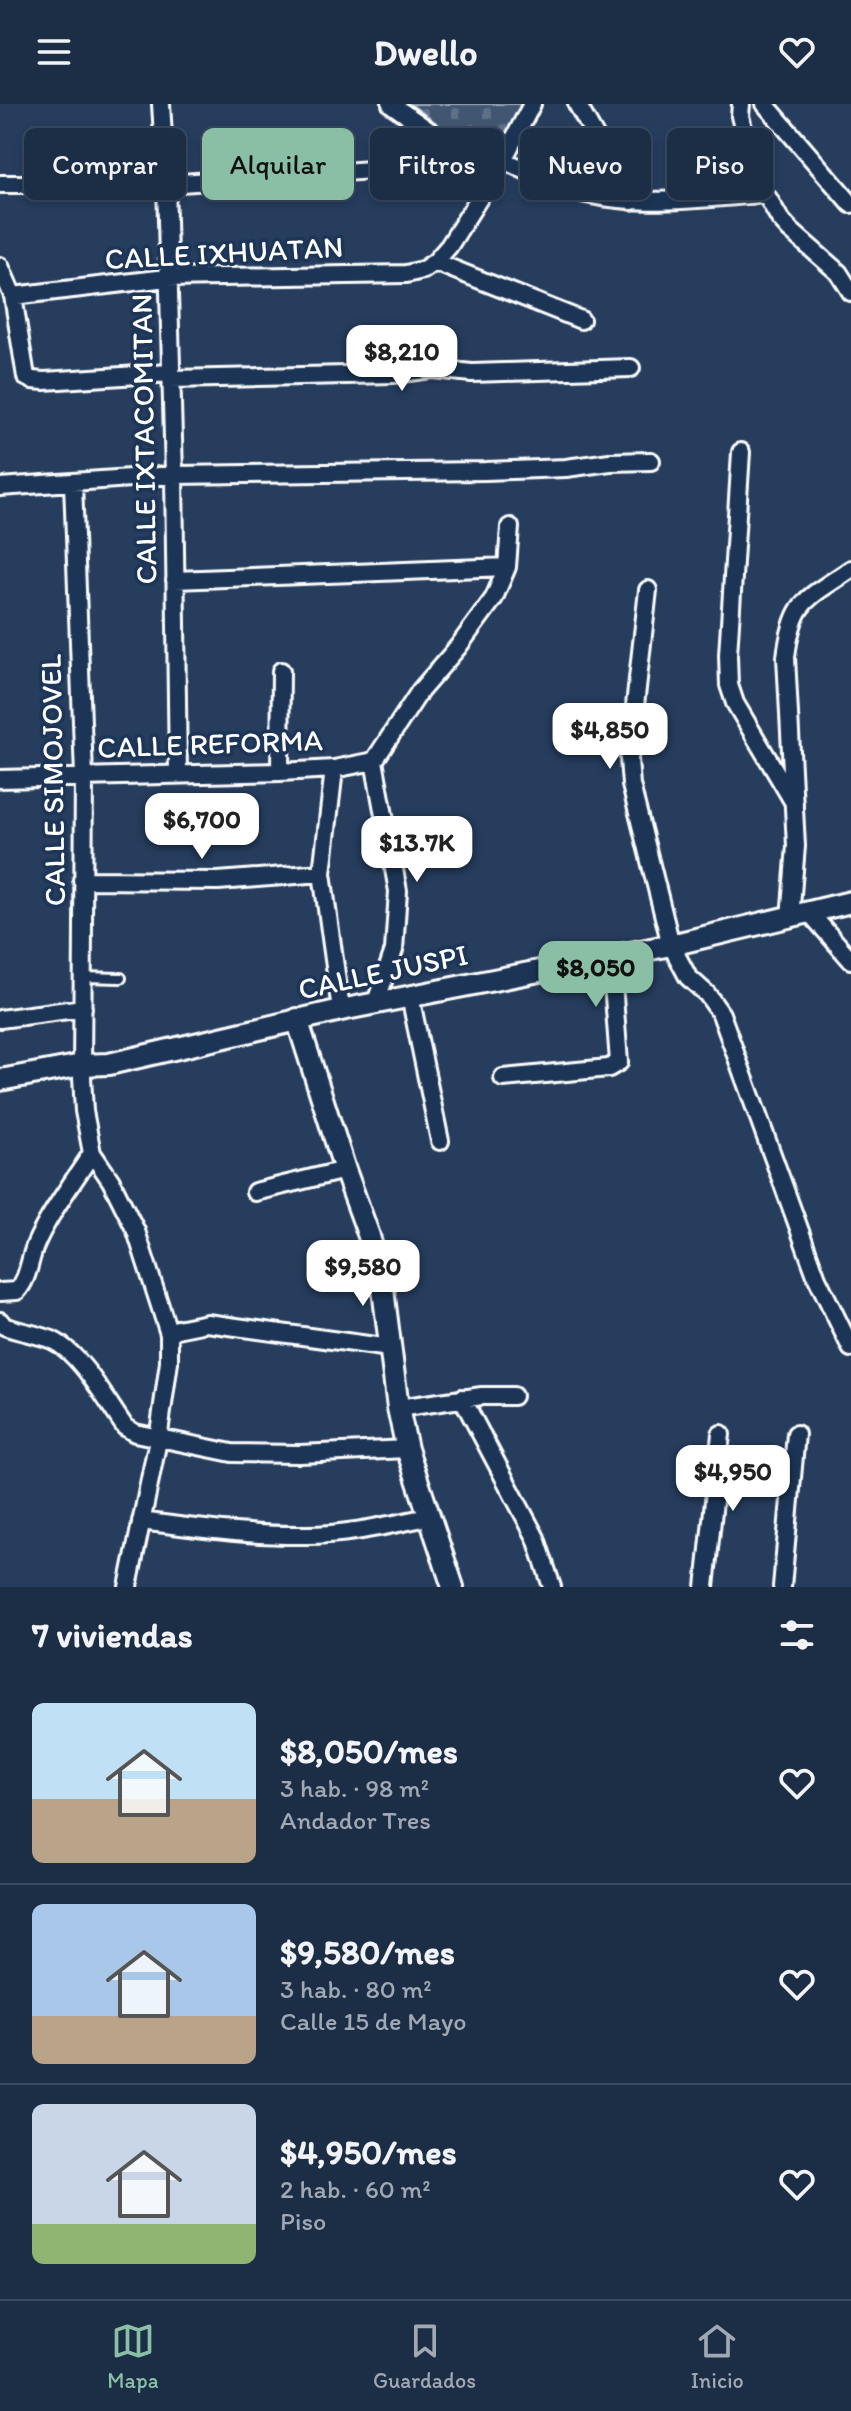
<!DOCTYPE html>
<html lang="es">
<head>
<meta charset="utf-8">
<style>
	:root { --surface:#1c2e46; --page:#293a51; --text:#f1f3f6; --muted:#a0a8b3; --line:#3a4a5f; --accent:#8abfa5 }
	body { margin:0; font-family:Itim,sans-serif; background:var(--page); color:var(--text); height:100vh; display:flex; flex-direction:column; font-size:30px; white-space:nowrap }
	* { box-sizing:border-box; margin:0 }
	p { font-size:26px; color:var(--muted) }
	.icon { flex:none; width:44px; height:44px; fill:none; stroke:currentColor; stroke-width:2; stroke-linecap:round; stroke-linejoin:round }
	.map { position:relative; height:1483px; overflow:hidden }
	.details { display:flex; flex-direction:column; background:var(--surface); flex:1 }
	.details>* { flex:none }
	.top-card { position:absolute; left:24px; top:24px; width:804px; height:72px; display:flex; gap:16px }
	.price { position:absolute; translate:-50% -68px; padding:0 18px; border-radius:16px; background:#fff; color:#222; font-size:26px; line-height:52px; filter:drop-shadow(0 2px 4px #0008) }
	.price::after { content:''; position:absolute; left:50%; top:48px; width:24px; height:18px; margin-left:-12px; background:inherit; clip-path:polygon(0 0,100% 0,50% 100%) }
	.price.active { background:var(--accent); color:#111 }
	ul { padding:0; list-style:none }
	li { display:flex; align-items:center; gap:24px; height:200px; padding:0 32px }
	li+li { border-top:2px solid var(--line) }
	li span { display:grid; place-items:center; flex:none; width:224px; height:160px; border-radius:12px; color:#555 }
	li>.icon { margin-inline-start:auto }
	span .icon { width:96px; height:96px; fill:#fffc; stroke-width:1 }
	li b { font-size:34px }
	h2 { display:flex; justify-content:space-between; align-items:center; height:96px; padding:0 32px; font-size:34px }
	.tag { padding:0 28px; border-radius:12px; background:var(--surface); box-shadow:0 4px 12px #0003,0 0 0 2px var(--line); font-size:28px; line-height:72px }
	.tag.active { background:var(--accent); color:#111 }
	header { display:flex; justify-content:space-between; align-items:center; height:104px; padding:0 32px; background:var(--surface); font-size:36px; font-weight:800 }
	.menu { display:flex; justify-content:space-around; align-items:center; height:112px; border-top:2px solid var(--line); background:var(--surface); font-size:22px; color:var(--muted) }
	.menu a { display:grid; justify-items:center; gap:4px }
	.menu .active { color:var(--accent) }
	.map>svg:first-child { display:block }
	.cemetery { fill:url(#cemetery-stones); stroke:#a0aab8; stroke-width:2 }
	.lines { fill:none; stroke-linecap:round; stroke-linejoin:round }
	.service-casing { stroke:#fff; stroke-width:14 }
	.minor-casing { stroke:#fff; stroke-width:22 }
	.tertiary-casing { stroke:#fff; stroke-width:26 }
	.service { stroke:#1d3557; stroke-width:8 }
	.minor { stroke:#1d3557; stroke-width:16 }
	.tertiary { stroke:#1d3557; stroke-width:20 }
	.labels { text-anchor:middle; stroke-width:7; stroke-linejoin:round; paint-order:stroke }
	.street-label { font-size:30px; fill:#fff; stroke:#1d3557 }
</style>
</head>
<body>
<header><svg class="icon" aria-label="menu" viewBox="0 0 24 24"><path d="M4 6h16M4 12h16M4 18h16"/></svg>Dwello<svg class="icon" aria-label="heart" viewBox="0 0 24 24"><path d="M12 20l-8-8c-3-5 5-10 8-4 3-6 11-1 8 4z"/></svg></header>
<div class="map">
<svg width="851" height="1483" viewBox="0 0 851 1483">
	<defs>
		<pattern id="cemetery-stones" width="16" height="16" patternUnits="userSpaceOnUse" patternTransform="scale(2)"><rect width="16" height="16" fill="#425672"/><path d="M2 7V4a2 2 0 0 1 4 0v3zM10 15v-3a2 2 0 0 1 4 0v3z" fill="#5e6f87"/></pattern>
	</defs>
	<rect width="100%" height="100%" fill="#263d5e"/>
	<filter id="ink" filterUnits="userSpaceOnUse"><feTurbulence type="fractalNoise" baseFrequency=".0125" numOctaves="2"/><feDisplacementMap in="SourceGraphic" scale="16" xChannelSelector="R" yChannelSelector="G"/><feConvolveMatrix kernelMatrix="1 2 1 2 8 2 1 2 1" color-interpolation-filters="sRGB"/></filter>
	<g filter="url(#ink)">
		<path class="cemetery" d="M411,0H525L494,62Z"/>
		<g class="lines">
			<defs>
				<path id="service" d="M83,873L121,874"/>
				<path id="minor" d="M161,0L166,80L174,371L178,670
					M391,0L478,61
					M577,0L632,97
					M741,0L740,12L760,90
					M765,0L851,100
					M503,56C523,65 544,76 565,84C628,105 695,95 760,90L768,94L780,115L790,126L839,169L851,188
					M0,80H166L475,59
					M435,158L581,216
					M0,162L13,192L26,273L32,276L44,277L170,269
					M13,192L167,174L406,170L423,166L435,158L449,142L503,56L532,0
					M171,275L393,270L432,265L472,269L631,264
					M741,348L728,551L729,581L735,599L794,699
					M73,379L84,672L82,973L84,1007L92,1049L111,1077L136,1127L169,1230V1258L158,1336L128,1483
					M0,383L174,371L485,367L566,364L610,358L651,357
					M175,476L507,463
					M648,486L629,655L631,681L671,841L688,873L707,890L721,910L817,1174L851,1244
					M334,665L322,769L341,906
					M280,668L281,567
					M0,675L280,668L334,665L374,657
					M82,776L218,777L322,769
					M810,809L851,856
					M790,814L796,742L786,553C793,495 806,496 851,465
					M410,892L440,1037
					M376,898L394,846L398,787L374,657L420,587L458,543L494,494L507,463L510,423
					M0,915L83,904
					M503,974L609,964L619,958L611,853
					M255,1088L345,1066
					M0,1188L17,1187C30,1173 29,1152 38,1135C52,1105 74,1077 92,1049
					M0,1217L4,1222C20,1228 37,1230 52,1236C81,1249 107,1298 125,1323L135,1329L232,1349L300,1350L407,1345
					M169,1230L177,1225L207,1219L390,1244
					M462,1294L536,1434L552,1483
					M398,1304L482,1292H513
					M141,1417C196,1424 251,1432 307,1431C348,1431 388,1421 428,1413
					M705,1483L721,1330
					M782,1483L796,1330"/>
				<path id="tertiary" d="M297,915L345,1066L369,1132L383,1185L398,1304L407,1345L453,1483
					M0,976L82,961L109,960L341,906L671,841L851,798"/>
			</defs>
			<use href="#service" class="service-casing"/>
			<use href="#minor" class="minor-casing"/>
			<use href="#tertiary" class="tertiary-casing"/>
			<use href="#service" class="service"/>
			<use href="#minor" class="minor"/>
			<use href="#tertiary" class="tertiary"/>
		</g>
	</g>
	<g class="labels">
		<g class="street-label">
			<text transform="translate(224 149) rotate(-3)" y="10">CALLE IXHUATAN</text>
			<text transform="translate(144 335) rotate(-91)" y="10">CALLE IXTACOMITAN</text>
			<text transform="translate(210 640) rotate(-2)" y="10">CALLE REFORMA</text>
			<text transform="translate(53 676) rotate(-91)" y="10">CALLE SIMOJOVEL</text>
			<text transform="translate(383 868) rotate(-12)" y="10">CALLE JUSPI</text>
		</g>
	</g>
</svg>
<b class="price" style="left:402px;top:289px">$8,210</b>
<b class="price" style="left:610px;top:667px">$4,850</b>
<b class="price" style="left:202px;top:757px">$6,700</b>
<b class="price" style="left:417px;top:780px">$13.7K</b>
<b class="price active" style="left:596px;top:905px">$8,050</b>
<b class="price" style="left:363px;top:1204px">$9,580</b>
<b class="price" style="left:733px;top:1409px">$4,950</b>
<div class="top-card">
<a class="tag">Comprar</a>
<a class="tag active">Alquilar</a>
<a class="tag">Filtros</a>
<a class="tag">Nuevo</a>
<a class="tag">Piso</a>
</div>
</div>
<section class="details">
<h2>7 viviendas<svg class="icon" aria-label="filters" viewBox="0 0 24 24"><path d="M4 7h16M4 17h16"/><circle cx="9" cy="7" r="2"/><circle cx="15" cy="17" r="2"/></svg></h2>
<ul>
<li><span style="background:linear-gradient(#bfe0f5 60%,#b9a48a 0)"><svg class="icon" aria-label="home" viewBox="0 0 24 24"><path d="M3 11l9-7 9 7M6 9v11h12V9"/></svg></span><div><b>$8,050/mes</b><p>3 hab. · 98 m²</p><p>Andador Tres</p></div><svg class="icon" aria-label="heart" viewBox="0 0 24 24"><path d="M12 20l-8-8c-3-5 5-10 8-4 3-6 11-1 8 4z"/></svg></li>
<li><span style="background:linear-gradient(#a9c7e8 70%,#b9a48a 0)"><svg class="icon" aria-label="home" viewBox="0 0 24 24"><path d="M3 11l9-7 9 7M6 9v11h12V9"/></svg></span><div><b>$9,580/mes</b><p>3 hab. · 80 m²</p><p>Calle 15 de Mayo</p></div><svg class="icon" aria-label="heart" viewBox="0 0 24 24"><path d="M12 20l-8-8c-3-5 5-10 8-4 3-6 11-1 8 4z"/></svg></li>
<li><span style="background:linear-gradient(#c9d6e8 75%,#8fb573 0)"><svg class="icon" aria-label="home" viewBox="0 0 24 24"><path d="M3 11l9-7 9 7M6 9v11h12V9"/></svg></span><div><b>$4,950/mes</b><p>2 hab. · 60 m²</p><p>Piso</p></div><svg class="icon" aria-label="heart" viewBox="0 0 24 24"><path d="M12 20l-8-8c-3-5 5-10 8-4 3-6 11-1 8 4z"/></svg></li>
</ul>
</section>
<nav class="menu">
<a class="active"><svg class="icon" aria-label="map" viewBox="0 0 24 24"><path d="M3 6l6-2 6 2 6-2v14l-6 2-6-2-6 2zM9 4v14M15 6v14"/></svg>Mapa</a>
<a><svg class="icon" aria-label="saved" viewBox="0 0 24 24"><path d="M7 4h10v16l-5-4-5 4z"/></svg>Guardados</a>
<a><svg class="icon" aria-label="home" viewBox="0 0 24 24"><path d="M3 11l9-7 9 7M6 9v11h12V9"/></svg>Inicio</a>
</nav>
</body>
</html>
